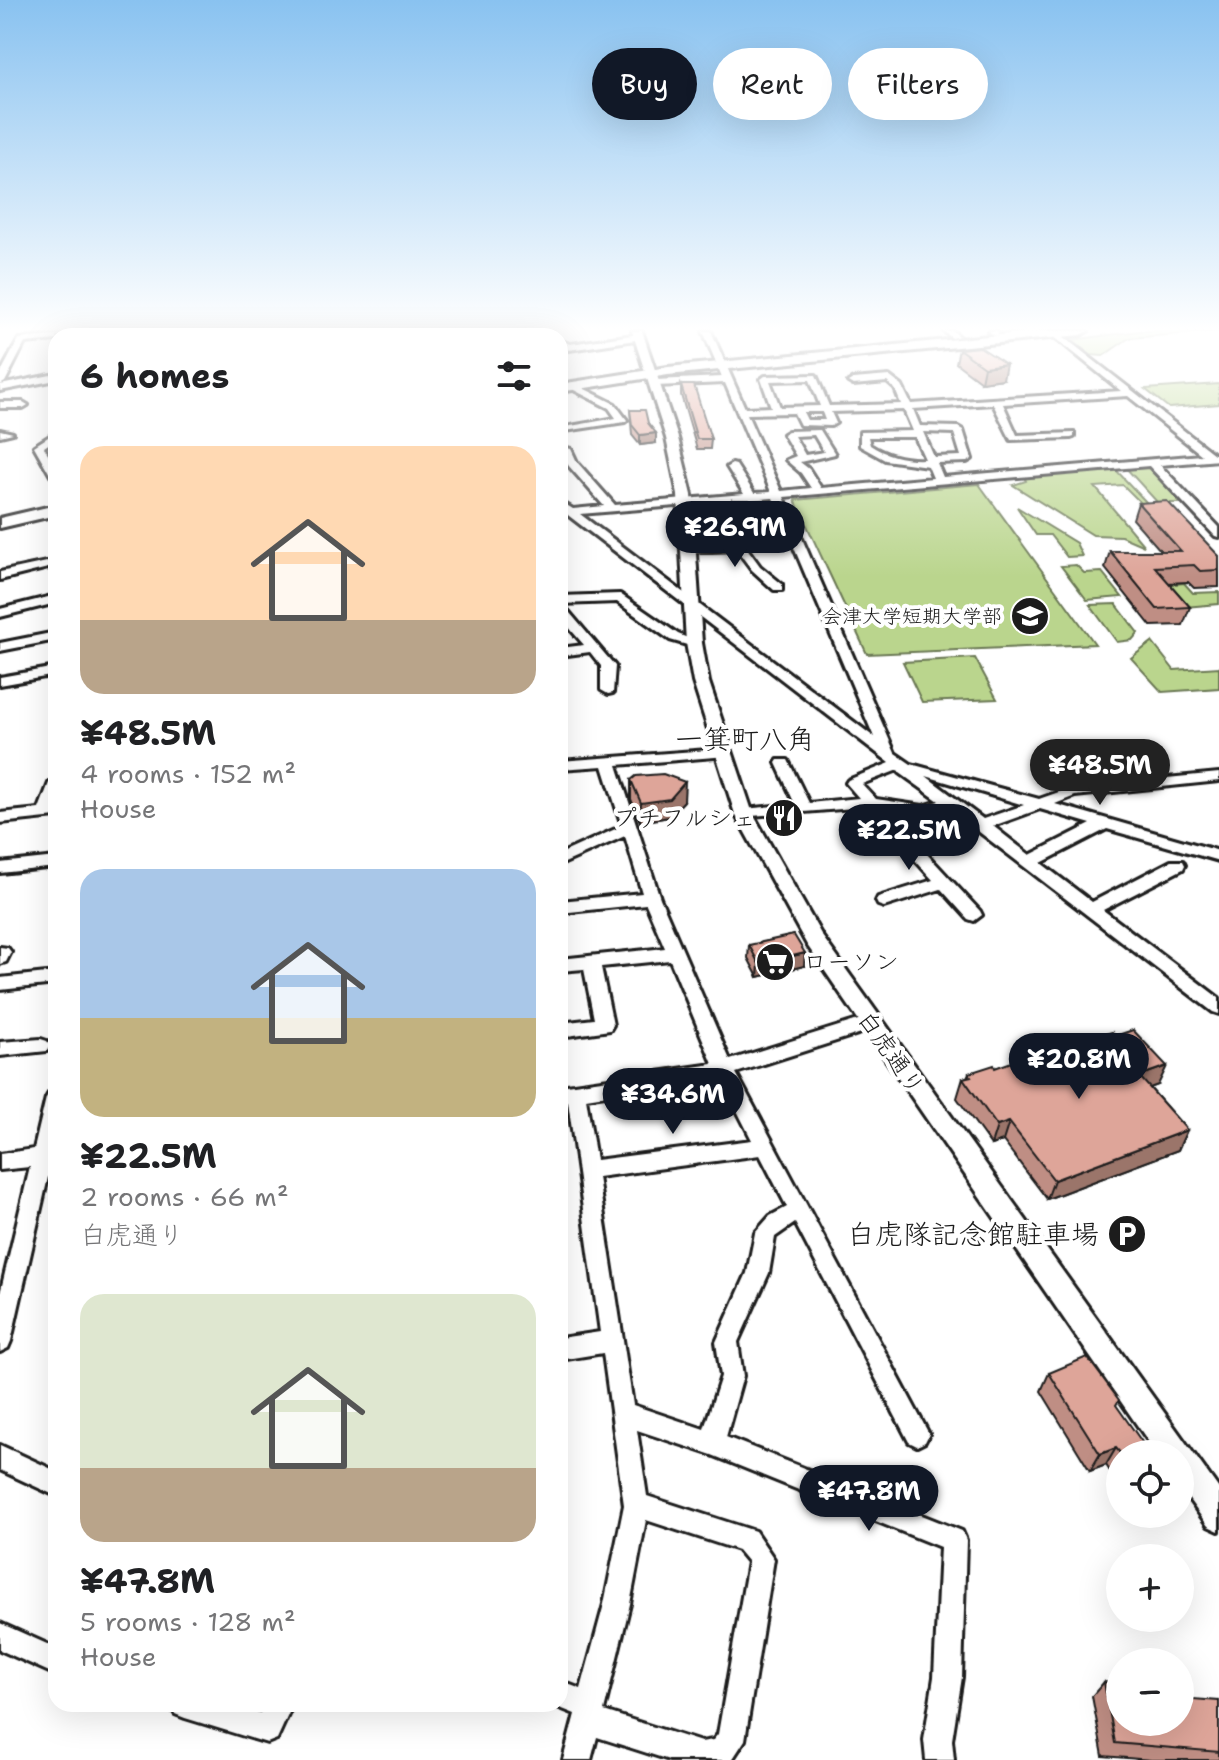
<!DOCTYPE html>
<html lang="en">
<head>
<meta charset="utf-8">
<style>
	:root { --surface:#fff; --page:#f6f6f6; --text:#202124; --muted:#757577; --accent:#111827 }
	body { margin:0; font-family:"Shantell Sans","Klee One",sans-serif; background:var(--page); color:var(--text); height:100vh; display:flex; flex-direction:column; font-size:30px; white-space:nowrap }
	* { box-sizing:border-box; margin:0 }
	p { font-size:26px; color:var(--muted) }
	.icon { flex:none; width:44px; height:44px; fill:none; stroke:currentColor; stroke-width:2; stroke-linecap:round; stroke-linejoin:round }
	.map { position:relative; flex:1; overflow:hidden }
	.side { position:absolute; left:48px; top:328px; width:520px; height:1384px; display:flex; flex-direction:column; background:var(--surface); border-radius:24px; box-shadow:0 8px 32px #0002 }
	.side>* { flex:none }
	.banner { position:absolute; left:592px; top:48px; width:506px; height:72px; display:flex; gap:16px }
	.buttons { position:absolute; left:1106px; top:1440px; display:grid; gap:16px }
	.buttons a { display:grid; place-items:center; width:88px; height:88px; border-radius:50%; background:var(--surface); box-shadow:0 8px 32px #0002; font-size:40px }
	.price { position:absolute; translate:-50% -68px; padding:0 18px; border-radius:28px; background:var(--accent); color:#fff; font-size:26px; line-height:52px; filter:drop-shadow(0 2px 4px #0008) }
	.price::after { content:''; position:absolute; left:50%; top:48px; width:24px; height:18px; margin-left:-12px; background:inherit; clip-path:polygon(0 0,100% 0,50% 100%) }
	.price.selected { background:#222; color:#fff }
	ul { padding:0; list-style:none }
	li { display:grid; align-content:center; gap:16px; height:424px; padding:0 32px }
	li span { display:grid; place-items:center; height:248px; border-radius:24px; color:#555 }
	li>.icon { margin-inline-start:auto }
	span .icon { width:144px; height:144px; fill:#fffc; stroke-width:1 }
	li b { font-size:34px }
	h2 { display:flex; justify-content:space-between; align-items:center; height:96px; padding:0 32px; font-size:34px }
	.pill { padding:0 28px; border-radius:36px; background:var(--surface); box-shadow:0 8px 32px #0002; font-size:28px; line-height:72px }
	.pill.selected { background:var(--accent); color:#fff }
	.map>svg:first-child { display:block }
	.green { fill:#bad58d; stroke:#6b7854; stroke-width:2 }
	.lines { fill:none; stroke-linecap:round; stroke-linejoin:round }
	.stream { stroke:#698ca2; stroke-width:3 }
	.minor-casing { stroke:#1c1c1c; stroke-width:6 }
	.tertiary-casing { stroke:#1c1c1c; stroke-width:6 }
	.primary-casing { stroke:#1c1c1c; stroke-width:6 }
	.minor { fill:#fff; fill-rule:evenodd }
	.tertiary { fill:#fff; fill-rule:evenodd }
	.primary { fill:#fff; fill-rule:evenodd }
	.wall { fill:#bf8e84; stroke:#1c1c1c; stroke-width:2 }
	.shaded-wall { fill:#9b746b; stroke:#1c1c1c; stroke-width:2 }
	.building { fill:#dea599; stroke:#1c1c1c; stroke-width:2 }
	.labels { text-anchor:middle; stroke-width:8; stroke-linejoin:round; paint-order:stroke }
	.far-poi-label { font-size:20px; fill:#1c1c1c; stroke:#fff; text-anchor:end }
	.poi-label { font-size:24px; fill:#1c1c1c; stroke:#fff; text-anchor:end }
	.street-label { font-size:24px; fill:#1c1c1c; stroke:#fff }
	.quarter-label { font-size:28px; fill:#1c1c1c; stroke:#fff }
	.near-poi-label { font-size:28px; fill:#1c1c1c; stroke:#fff; text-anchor:end }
</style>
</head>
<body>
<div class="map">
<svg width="1219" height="1760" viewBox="0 0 1219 1760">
	<rect width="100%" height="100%" fill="#fff"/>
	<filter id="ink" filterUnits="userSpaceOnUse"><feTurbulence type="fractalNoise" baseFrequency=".0125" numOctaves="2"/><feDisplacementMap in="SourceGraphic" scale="16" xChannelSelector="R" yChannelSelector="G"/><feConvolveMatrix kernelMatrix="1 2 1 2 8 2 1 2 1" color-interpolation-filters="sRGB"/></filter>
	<g filter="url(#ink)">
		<path class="green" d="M1139,331H1219L1129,338L1103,356L1091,355L1072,340Z
			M1219,384V404L1169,408L1145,389Z
			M1148,466L1184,503H1158L1126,468Z
			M1115,469L1148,504H1142L1123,485L1095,487L1144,546L1121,536L1093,535L1013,485L1026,481L1024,477Z
			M979,484L1095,644L867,654L795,500Z
			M1017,507L1076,543L1082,556L1067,557L1050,535H1036Z
			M1076,565L1084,573L1102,572L1122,597L1087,600L1061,566Z
			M1184,583L1193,593L1219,592V604L1173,608L1156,586Z
			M1116,604L1138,633L1132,640L1117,642L1090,605Z
			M1152,642L1174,670L1219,667V688L1162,692L1131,658Z
			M975,658L997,699L922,702L903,662Z"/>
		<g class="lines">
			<path class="stream" d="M460,336L464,331"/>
			<defs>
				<path id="minor" d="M103,331L128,332L101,336H56V340L25,343L5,382L0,385V374L19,339Z
					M254,331H262V336H254Z
					M328,331H337L343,336H334Z
					M499,331H508L513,336H504Z
					M541,331H550L556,336H547Z
					M703,331H711L745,408L771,407L761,379L765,376L816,375L829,406L901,404L895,389L887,382L853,385L848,382L853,379L889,376L902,386L911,404L1121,391L1047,331H1056L1214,454H1219V460L1160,465L1219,527V537L1215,536L1149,466L784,497L895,753L911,764L1039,799L1073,787L1219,773V781L1075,796L1055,804L1219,851V861L1107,829L1041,863L1092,902L1171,861H1183L1185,865L1183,869L1103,910L1219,998V1014L1213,1012L948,808L924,816L886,810L980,911L982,915L974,921L968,919L941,889L884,907L878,905L876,901L878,897L933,880L867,807L739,817L736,814L744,809L795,804L776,763L778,760H788L809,803L859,798L846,783L848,780L890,763L560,509V501L573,509L604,506L568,465L562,451L567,448L571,449L577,462L615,505L744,494L727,467L732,464L736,465L754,493L771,492L725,383L655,386L650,383L655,380L722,377ZM810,380L820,406L780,407L770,381ZM1128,396L1202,455L943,477L937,463L967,462L972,459L963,430L958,427L920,426L913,409L993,404L1011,440L1071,438L1074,437V433L1017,435L1003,404ZM904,410L913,431L860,432V446L885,460L928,466L933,478L821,488L809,469L800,462L835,454L820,430L788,431L783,434L796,456L786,460L801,473L811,488L781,491L747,414L794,413L800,425L831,426L836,423L831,412ZM803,412H822L825,420H807ZM923,432L954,433L961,456L934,457ZM814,435L824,452L805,455L794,436ZM868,437H915L925,459C905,460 887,456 870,445ZM773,498L874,737L580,514ZM898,770L900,773L939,801L923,806L876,799L862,784ZM926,776L1024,805L983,819ZM1040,809L1091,824L1030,855L993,826Z
					M943,331H953L959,336L952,338Z
					M988,331H997L999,333L995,336Z
					M280,333L285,334L286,336H276Z
					M639,334L643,337L642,339L569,350L560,346V340L570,344Z
					M56,374V380L0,391V385Z
					M573,383L615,404L627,420L625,422L565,431V427L616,418L609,408L570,388V384Z
					M0,402H23L28,405L23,408H0Z
					M0,430L13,433L0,436Z
					M56,432V439L44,447L56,467V479L51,476L34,446Z
					M740,543L744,544L760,566L782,584V590H774L752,570L737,550L687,552L681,549L687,546Z
					M56,560V566L0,580V572Z
					M620,594L678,634L700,643L694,647L670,640L617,602L560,604V596Z
					M56,595V603L0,617V609Z
					M560,605L564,606L615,666L613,693L608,694L601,690V666L590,652L560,656V648L584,645L560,617Z
					M56,632V640L0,651V643Z
					M56,667V675L0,685V677Z
					M722,749L729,753L727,756L617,765L660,898L730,1060L871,1016L877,1018L880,1023L877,1028L736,1073L929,1434L925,1442L917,1446L909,1442L795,1223L775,1237L769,1273L738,1342L743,1376L726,1437L962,1531L966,1540L962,1677L952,1740L954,1760H926L924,1740L934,1677L940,1547L712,1455L637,1430L647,1496L755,1531L774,1559L745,1740L732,1760H669L597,1737L591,1760H563L575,1714L550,1704H560V1681L581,1689L604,1604L624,1505L603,1353L560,1360V1338L600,1332L568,1101L560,1102V1086L713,1064L670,960L601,967L613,1025L610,1030L560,1037V1023L594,1019L584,969L560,971V959L665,948L646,904L560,913V901L642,893L625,836L560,865V854L622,826L603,766L560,769V761ZM720,1077L752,1140L596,1160L586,1098ZM760,1155L787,1207L770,1216L755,1233L747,1273L716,1342L721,1376L704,1429L633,1405L598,1177ZM646,1520L738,1550L748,1562L718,1734L713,1740L701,1742L604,1711L630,1604Z
					M56,779V817L0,823V813L39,809L49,783Z
					M56,857V867L0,873V863Z
					M0,947L8,948L11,952L6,962L0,964Z
					M56,972V984L0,990V978Z
					M41,1039L47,1041L50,1046L47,1051L0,1056V1042Z
					M56,1090V1163L51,1164L11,1341L8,1348L0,1352V1294L30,1167L0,1170V1154L34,1149L46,1098L49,1093Z
					M0,1445L56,1471V1496L0,1470Z
					M0,1623L56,1648V1675L0,1650Z
					M171,1704H230L260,1713L265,1704H293L277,1739L267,1743L185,1718L175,1714Z"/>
				<path id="tertiary" d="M632,331H642L678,438L692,495L702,643L709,682L753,814L822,936L1219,1489V1531L1208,1526L1180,1487V1454H1157L807,945L735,814L693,682L686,643L678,495L666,438Z"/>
				<path id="primary" d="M1040,331H1088L1081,335L668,375L560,392V384L668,367Z
					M56,505V515L0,528V518Z"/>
			</defs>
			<use href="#minor" class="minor-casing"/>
			<use href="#tertiary" class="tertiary-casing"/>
			<use href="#primary" class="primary-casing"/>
			<use href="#minor" class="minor"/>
			<use href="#tertiary" class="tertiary"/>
			<use href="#primary" class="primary"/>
		</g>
		<path class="wall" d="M959,349L1003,379L981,382L956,363Z
			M681,385L711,439L710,449H697L681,395Z
			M630,410L648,423L656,443L640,445L632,435Z
			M732,500L752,515L751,531L734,532L731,516Z
			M1138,503L1219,556V587L1194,588L1188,582L1169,583L1190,607L1183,625L1151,626L1105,568L1110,551H1161L1133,519Z
			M631,780L684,801L669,817L640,822L631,799Z
			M749,945L804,966L758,977L748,958Z
			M1093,1038L1158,1085L1150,1088L1187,1130L1178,1150L1047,1199L1003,1141L991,1145L957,1098L963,1078L967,1077L969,1073L995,1068Z
			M1049,1373L1116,1405L1120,1454V1473L1113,1476L1106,1465L1090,1471L1041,1391Z
			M1104,1682L1120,1722L1219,1701V1760H1151L1103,1756L1092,1696Z"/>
		<path class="shaded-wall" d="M1006,364L1003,379L981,382L984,367Z
			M656,433V443L640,445V435Z
			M685,782L684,801L669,817L640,822L641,803Z
			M805,953L804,966L758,977L759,964Z
			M1167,1066L1158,1085L1130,1095L1139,1076Z
			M1009,1122L1003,1141L991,1145L997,1126Z
			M1187,1130L1178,1150L1047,1199L1054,1180Z
			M1116,1448L1106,1465L1090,1471L1100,1454Z
			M1120,1465V1473L1113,1476Z"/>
		<path class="building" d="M980,347L1006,364L984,367L959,349Z
			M681,385H694L711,439H697Z
			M630,410H645L648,423L656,433L640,435L632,425Z
			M732,500H749L752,515H735Z
			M1167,501L1219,556V570L1200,571L1194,565L1155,567L1190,607L1157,609L1110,551H1181L1138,503Z
			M663,774L685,782L670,799L641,803L631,780L636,776Z
			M794,935L805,953L759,964L749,945Z
			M1133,1030L1167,1066L1139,1076L1187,1130L1054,1180L1009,1122L997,1126L963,1078L971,1076L969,1073L994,1065L995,1068L1090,1034L1093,1038L1112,1032L1115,1036Z
			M1087,1357L1119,1400L1116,1405L1147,1449L1136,1454H1121L1116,1448L1100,1454L1049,1373Z
			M1104,1682L1120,1684V1722H1180V1698L1219,1701V1752L1115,1743Z"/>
	</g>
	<linearGradient id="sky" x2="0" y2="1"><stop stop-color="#89c2f0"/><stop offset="0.57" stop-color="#fff"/><stop offset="1" stop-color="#fff" stop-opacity="0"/></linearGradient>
	<rect width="1219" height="577" fill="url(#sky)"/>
	<defs>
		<symbol id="university-disc" viewBox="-11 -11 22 22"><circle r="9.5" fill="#1c1c1c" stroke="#fff"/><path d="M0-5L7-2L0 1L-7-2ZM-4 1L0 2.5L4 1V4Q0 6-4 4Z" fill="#fff"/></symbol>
		<symbol id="restaurant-disc" viewBox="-11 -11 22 22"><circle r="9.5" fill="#1c1c1c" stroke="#fff"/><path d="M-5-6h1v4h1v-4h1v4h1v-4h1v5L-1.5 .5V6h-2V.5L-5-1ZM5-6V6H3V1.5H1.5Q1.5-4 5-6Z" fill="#fff"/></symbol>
		<symbol id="supermarket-disc" viewBox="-11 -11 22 22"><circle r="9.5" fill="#1c1c1c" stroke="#fff"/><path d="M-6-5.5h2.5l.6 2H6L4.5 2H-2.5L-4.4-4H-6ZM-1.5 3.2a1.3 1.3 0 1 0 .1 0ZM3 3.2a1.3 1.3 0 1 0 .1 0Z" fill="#fff"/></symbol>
		<symbol id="parking-disc" viewBox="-11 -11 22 22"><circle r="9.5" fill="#1c1c1c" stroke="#fff"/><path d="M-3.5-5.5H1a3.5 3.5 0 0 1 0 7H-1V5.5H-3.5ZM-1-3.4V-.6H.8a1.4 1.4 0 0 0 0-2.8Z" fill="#fff"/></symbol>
	</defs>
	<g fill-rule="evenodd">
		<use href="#university-disc" x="1008" y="594" width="44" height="44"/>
		<use href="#restaurant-disc" x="762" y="796" width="44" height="44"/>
		<use href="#supermarket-disc" x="753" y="940" width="44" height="44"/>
		<use href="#parking-disc" x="1105" y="1212" width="44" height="44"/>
	</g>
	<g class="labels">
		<g class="far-poi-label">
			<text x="1002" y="623">会津大学短期大学部</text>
		</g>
		<g class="poi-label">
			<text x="756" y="826">プチフルシェ</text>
			<text x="803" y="970" text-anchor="start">ローソン</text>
		</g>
		<g class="street-label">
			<text transform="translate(891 1053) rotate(55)" y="8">白虎通り</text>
		</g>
		<g class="quarter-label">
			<text x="745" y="749">一箕町八角</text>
		</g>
		<g class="near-poi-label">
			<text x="1099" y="1244">白虎隊記念館駐車場</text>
		</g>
	</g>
</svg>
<div class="buttons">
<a><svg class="icon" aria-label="locate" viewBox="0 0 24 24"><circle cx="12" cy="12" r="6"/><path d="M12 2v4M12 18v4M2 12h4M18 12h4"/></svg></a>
<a>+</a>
<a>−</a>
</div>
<b class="price" style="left:735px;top:569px">¥26.9M</b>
<b class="price selected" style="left:1100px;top:807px">¥48.5M</b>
<b class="price" style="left:909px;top:872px">¥22.5M</b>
<b class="price" style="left:1079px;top:1101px">¥20.8M</b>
<b class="price" style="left:673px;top:1136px">¥34.6M</b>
<b class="price" style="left:869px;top:1533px">¥47.8M</b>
<div class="banner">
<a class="pill selected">Buy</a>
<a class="pill">Rent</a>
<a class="pill">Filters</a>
</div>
<section class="side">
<h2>6 homes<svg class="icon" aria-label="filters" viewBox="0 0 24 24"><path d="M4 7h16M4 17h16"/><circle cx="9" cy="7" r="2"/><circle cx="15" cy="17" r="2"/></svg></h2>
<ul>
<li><span style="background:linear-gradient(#ffd9b3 70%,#b9a48a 0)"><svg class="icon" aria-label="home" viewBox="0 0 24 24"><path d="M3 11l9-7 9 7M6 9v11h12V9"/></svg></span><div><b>¥48.5M</b><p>4 rooms · 152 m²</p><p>House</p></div></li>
<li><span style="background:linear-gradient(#a9c7e8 60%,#c2b280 0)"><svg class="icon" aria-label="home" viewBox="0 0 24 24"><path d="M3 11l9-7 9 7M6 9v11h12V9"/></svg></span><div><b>¥22.5M</b><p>2 rooms · 66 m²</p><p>白虎通り</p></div></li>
<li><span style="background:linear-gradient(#dfe7d0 70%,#b9a48a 0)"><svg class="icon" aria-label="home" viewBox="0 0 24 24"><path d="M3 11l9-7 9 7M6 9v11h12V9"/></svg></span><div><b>¥47.8M</b><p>5 rooms · 128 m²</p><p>House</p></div></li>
</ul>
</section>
</div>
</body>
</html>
